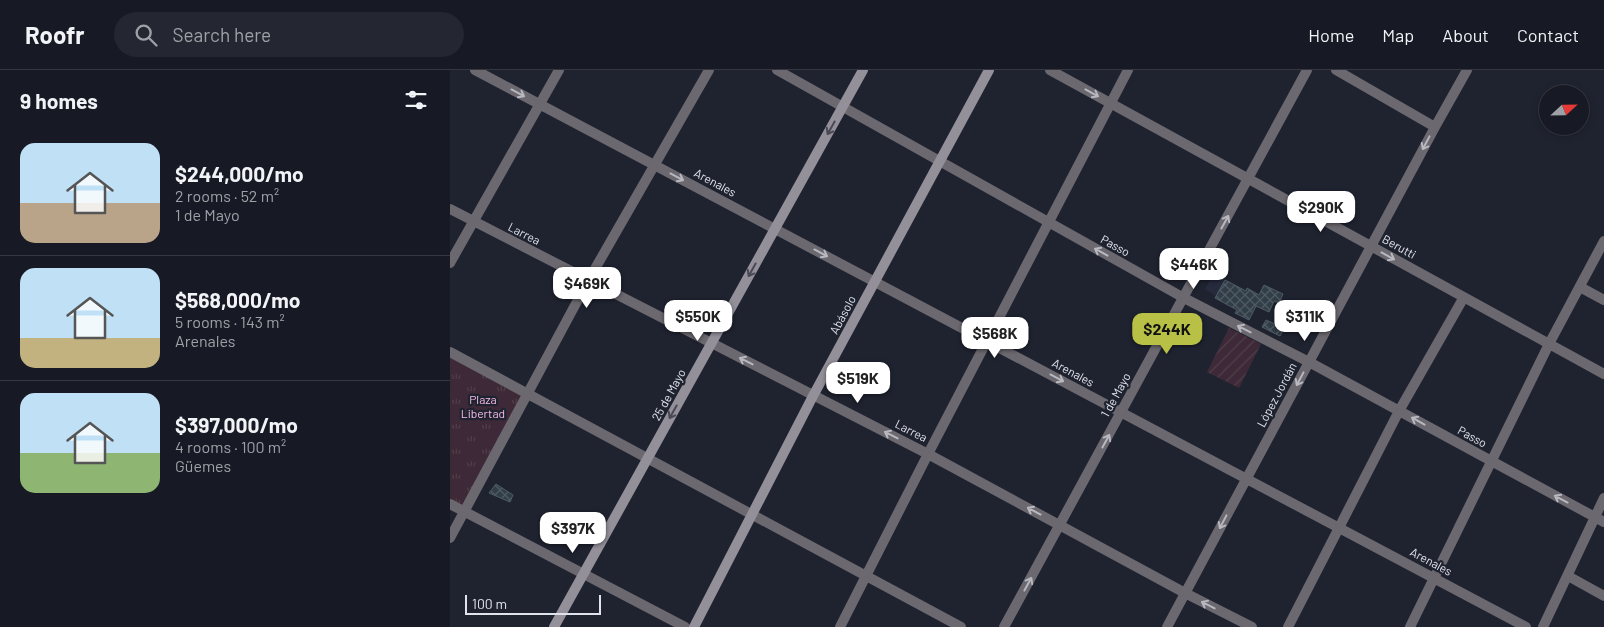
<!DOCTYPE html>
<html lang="en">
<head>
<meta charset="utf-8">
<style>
	:root { --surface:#171a24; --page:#242731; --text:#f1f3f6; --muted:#9ea1a6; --line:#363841; --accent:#b9c046 }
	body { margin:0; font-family:Barlow,sans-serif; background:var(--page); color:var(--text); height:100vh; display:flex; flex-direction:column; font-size:19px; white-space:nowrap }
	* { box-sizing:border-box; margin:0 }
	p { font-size:16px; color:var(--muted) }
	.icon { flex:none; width:28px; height:28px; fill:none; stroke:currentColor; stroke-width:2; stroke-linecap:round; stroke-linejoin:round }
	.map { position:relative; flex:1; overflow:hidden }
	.details { display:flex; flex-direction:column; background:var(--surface); width:450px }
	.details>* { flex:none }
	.needle { width:32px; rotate:68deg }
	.controls { position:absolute; left:1089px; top:15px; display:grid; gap:10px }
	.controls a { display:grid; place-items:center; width:50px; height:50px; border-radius:50%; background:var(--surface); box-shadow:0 2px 8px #0003,0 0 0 1px var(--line); font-size:25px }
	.scale { position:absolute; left:15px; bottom:12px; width:136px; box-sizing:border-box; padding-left:5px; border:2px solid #e0e3ec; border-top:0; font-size:14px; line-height:18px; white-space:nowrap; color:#e0e3ec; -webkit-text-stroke:4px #1f2330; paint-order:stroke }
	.price { position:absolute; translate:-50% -42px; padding:0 11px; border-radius:10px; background:#fff; color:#222; font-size:16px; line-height:32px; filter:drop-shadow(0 1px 2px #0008) }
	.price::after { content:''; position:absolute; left:50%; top:30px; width:15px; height:11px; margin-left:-8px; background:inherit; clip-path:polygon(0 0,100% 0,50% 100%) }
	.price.selected { background:var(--accent); color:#111 }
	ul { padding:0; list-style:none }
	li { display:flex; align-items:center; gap:15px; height:125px; padding:0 20px }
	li+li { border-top:1px solid var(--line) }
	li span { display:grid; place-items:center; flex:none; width:140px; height:100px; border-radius:15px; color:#555 }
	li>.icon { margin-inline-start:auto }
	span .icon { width:60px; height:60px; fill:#fffc; stroke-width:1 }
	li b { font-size:21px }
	h2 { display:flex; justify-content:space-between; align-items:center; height:60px; padding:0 20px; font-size:21px }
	header { display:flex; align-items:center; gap:30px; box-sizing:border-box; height:70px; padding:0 25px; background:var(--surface); border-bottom:1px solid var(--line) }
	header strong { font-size:24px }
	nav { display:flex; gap:28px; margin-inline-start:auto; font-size:18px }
	.search { width:350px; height:45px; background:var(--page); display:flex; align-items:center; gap:12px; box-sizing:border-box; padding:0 18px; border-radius:28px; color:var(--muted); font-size:19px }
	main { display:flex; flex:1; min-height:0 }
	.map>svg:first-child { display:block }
	.built { fill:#262a3d }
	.park { fill:url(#park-tufts) }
	.garden { fill:url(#garden-furrows) }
	.building { fill:url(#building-cross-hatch); stroke:#4d5b65 }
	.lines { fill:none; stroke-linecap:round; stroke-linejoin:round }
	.street { stroke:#6b686f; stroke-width:10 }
	.secondary { stroke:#94909a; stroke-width:10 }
	.oneway { stroke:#b7b8c0 }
	.oneway2 { stroke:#484955 }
	.labels { text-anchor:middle; stroke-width:4.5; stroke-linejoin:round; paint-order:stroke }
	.street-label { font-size:12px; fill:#e0e3ec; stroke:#1f2330 }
	.park-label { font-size:12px; fill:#fbbdea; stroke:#1f2330 }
</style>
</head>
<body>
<header>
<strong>Roofr</strong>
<div class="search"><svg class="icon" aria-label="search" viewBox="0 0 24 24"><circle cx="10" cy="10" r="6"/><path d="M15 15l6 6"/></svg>Search here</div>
<nav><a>Home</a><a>Map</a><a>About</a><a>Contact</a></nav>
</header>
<main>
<section class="details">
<h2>9 homes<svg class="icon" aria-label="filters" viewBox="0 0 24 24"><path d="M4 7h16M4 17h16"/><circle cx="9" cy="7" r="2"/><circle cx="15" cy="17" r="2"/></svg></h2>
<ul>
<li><span style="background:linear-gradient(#bfe0f5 60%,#b9a48a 0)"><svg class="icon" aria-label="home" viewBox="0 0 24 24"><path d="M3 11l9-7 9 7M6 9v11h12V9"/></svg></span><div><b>$244,000/mo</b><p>2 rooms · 52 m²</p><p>1 de Mayo</p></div></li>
<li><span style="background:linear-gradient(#bfe0f5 70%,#c2b280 0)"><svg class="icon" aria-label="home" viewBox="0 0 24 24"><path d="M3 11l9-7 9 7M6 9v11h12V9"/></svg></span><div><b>$568,000/mo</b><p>5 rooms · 143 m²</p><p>Arenales</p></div></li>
<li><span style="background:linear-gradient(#bfe0f5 60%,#8fb573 0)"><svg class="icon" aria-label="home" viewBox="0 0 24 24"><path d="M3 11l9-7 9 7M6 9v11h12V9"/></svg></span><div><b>$397,000/mo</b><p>4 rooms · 100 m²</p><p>Güemes</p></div></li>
</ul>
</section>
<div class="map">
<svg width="1154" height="557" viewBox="0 0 1154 557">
	<defs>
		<pattern id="park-tufts" width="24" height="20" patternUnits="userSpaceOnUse" patternTransform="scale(1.25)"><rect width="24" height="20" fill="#3d2937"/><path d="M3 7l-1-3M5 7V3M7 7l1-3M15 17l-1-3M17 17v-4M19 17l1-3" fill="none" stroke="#503e4a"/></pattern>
		<pattern id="garden-furrows" width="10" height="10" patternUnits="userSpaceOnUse" patternTransform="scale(1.25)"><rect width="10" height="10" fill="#3d2937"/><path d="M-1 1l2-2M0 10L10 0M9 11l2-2" fill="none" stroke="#503e4a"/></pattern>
		<pattern id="building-cross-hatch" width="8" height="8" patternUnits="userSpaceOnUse" patternTransform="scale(1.25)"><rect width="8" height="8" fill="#313e48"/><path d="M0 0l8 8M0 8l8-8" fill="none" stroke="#4f5a63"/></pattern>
	</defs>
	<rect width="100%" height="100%" fill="#1f2330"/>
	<path class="built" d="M764,203L795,220L785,239L755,219Z"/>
	<path class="park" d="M0,282L78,324L14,441L0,434Z"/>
	<path class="garden" d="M779,258L811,274L789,318L757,302Z"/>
	<path class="building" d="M775,210L796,221L797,218L809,225L814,215L833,224L829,233L824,231L819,242L806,236L799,250L785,243L787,240L765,228Z
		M816,250L834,258L830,266L812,257Z
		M46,414L63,425L60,432L39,423Z"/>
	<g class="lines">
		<path class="street" d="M25,0L1076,557
			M327,0L734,228L859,292L1154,452
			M600,0L1154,304
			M886,0L985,57
			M0,139L478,384L735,523L802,557
			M0,193L109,0
			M1130,217L1154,230
			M0,282L511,557
			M0,434L235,557
			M0,468L138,211L259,0
			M1118,506L1154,526
			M390,557L478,384L678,0
			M554,557L857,0
			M717,557L985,57L1017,0
			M838,557L949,341L1014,227
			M960,557L1099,274L1154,171
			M1093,557L1154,428"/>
		<path class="secondary" d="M104,557L413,0
			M244,557L363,326L539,0"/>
	</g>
	<defs><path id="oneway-shaft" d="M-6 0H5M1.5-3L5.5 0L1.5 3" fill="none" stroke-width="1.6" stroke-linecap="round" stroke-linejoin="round" transform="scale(1.25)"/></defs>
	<g class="oneway">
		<use href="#oneway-shaft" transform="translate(68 23) rotate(28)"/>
		<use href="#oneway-shaft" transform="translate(642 23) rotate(29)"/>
		<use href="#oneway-shaft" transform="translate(976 73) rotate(118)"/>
		<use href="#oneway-shaft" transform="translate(227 107) rotate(28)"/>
		<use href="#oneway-shaft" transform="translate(775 152) rotate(-61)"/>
		<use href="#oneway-shaft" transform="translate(651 182) rotate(-151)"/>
		<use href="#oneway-shaft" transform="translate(371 183) rotate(28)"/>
		<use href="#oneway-shaft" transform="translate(938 186) rotate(29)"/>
		<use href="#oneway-shaft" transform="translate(794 259) rotate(-153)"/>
		<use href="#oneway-shaft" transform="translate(296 291) rotate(-153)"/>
		<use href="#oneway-shaft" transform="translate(607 308) rotate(28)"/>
		<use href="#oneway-shaft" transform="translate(850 309) rotate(118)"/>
		<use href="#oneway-shaft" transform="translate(968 351) rotate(-151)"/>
		<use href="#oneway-shaft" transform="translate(441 365) rotate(-153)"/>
		<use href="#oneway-shaft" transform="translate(656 371) rotate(-61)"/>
		<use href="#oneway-shaft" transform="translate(1111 429) rotate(-152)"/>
		<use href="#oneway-shaft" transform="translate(584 441) rotate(-152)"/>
		<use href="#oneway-shaft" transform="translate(773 452) rotate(118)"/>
		<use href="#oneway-shaft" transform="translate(578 514) rotate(-61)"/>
		<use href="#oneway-shaft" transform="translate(758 535) rotate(-153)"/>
	</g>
	<g class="oneway2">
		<use href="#oneway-shaft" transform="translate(381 58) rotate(119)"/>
		<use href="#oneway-shaft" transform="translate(302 200) rotate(119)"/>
		<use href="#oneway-shaft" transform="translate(223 342) rotate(119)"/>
	</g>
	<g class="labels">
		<g class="street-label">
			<text transform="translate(265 113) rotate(28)" y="4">Arenales</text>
			<text transform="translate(74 164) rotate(27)" y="4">Larrea</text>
			<text transform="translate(665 176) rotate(29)" y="4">Passo</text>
			<text transform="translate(949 177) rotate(29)" y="4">Berutti</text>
			<text transform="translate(393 245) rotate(-62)" y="4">Abásolo</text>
			<text transform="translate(623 303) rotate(28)" y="4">Arenales</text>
			<text transform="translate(219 325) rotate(-61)" y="4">25 de Mayo</text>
			<text transform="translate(666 325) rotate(-61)" y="4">1 de Mayo</text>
			<text transform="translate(827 325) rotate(-62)" y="4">López Jordán</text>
			<text transform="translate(461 361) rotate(27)" y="4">Larrea</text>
			<text transform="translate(1022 367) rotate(29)" y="4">Passo</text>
			<text transform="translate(981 492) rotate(28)" y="4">Arenales</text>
		</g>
		<g class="park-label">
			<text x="33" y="334">Plaza<tspan x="33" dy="14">Libertad</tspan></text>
		</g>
	</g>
</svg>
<div class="controls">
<a><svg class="needle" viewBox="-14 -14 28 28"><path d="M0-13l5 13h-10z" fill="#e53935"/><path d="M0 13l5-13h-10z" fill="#9ea1a6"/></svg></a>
</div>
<div class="scale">100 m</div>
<b class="price" style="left:871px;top:163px">$290K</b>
<b class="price" style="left:744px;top:220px">$446K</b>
<b class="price" style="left:137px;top:239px">$469K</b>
<b class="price" style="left:248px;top:272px">$550K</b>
<b class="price" style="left:855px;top:272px">$311K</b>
<b class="price selected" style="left:717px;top:285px">$244K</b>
<b class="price" style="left:545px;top:289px">$568K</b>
<b class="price" style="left:408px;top:334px">$519K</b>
<b class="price" style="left:123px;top:484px">$397K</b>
</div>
</main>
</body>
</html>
